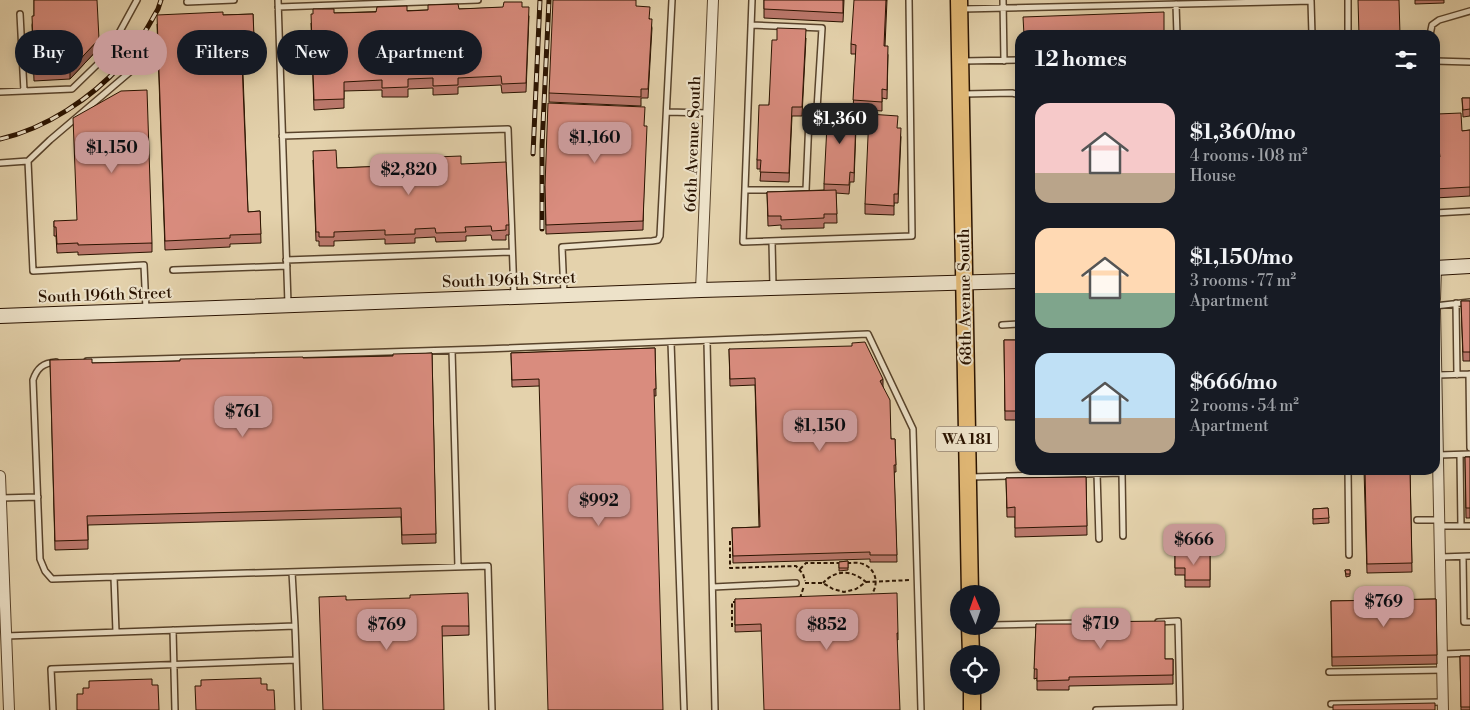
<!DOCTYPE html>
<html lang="en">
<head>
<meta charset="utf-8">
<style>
	:root { --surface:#171b24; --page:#20242c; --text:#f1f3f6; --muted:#9ea1a6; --accent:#c59692 }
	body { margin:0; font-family:"Libre Bodoni",serif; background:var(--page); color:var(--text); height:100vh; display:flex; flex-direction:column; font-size:19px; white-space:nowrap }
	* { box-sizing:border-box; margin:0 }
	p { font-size:16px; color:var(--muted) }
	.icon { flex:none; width:28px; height:28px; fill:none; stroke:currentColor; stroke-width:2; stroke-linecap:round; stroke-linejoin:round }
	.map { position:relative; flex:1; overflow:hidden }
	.drawer { position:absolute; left:1015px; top:30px; width:425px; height:445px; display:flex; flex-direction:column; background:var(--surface); border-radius:15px; box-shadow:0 2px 12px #0003 }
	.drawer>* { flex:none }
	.guide { position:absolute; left:15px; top:30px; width:475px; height:45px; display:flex; gap:10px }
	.needle { width:32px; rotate:358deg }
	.fabs { position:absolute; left:950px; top:585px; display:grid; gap:10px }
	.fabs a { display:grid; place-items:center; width:50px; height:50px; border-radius:50%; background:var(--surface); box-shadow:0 2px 12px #0003; font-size:25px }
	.price { position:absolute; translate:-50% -42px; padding:0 11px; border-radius:10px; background:var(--accent); color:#111; font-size:16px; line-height:32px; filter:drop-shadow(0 1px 2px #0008) }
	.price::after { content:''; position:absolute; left:50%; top:30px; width:15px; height:11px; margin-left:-8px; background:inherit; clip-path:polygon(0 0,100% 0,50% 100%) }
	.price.current { background:#222; color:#fff }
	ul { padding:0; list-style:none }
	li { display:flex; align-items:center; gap:15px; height:125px; padding:0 20px }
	li span { display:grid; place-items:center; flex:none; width:140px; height:100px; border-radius:15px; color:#555 }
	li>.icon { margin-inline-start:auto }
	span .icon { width:60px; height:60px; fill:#fffc; stroke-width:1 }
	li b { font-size:21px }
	h2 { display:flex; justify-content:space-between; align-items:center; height:60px; padding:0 20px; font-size:21px }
	.pill { padding:0 18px; border-radius:22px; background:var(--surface); box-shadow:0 2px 12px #0003; font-size:18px; line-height:45px }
	.pill.current { background:var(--accent); color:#111 }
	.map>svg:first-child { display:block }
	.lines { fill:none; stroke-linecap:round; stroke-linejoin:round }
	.lane-casing { stroke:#58432b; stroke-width:8 }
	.street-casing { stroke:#58432b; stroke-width:12 }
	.secondary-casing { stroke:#2a1300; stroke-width:16 }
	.primary-casing { stroke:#2a1300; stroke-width:19 }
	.path { stroke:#2a1300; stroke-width:2; stroke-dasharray:4 2.5; stroke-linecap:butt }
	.lane { stroke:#ede2c9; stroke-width:5 }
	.street { stroke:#ede2c9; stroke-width:10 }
	.secondary { stroke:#ede2c9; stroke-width:14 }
	.primary { stroke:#e2b976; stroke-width:16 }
	.rail-casing { stroke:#2a1300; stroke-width:5 }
	.rail { stroke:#ede2c9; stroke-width:3; stroke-dasharray:9; stroke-linecap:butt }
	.wall { fill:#bb786c; stroke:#2a1300 }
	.shaded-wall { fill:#986258; stroke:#2a1300 }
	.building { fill:#d98c7e; stroke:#2a1300 }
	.labels { text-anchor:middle; stroke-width:4; stroke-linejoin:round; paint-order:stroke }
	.shield { fill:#ede2c9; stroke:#64513c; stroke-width:1 }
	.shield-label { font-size:15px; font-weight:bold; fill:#2a1300 }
	.street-label { font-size:16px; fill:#2a1300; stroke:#ede2c9 }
</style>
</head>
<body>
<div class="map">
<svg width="1470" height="710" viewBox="0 0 1470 710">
	<rect width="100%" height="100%" fill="#e4d2ac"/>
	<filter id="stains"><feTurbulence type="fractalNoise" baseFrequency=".004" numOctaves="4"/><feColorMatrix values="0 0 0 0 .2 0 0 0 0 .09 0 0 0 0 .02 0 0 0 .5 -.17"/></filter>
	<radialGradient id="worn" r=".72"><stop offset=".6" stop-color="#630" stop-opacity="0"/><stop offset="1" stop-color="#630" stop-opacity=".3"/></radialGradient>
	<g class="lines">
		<defs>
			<path id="lane" d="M278,0L288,304
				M752,0L743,242L912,236L909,0
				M1003,0L1004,61
				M187,2L234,0
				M1176,4L1177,35
				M278,7L478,0
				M962,9L1311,1L1312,35
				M20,14L24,91
				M1348,35V0
				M1430,35L1432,25L1439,20L1470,11
				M963,61L1020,60
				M1435,61L1470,62
				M0,92L72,89L107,55L137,0
				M964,94L1012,93L1020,95
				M667,112L708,113
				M282,136L508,129L514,295
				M28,161L50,140L137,66
				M0,163L28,161L33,271L144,265L146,309
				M745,190H806L809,118L817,109L822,28L751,25
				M1435,213L1470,211
				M772,241L773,286
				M286,260L512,252
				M173,270L287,266
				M564,294L562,247L652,241L658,240L660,236L672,0
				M1456,303L1457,375
				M1435,306L1470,302
				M1002,325L1020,324
				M707,341L715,710
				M671,342L684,710
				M452,350L458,567
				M87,361L484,349L868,334L913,429L921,710
				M56,362C43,363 37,368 33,380L40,559L45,571L52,579L114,577
				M1469,374L1470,448
				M1438,375L1470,374
				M1439,455L1470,454
				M1460,455L1461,526
				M1348,470L1349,555
				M1097,473L1099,539
				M970,477L1122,473L1123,536
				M1,498L38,497
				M1417,520H1439
				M1440,526H1470
				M1441,557L1470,556
				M1463,557L1464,622H1470
				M292,572L295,626
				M713,587L796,583
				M991,625L1085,623
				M173,630L175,710
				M116,632L114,577L488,566L492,710
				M6,636L295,626L298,710
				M1443,654L1470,653
				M1329,672L1443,670
				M1331,704L1443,702
				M53,710L51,669L296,660
				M1096,710L1180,708L1178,621L1158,622"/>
			<path id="street" d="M701,290L713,0
				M1435,299L1436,268
				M1435,309L1443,710
				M0,476L9,710"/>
			<path id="secondary" d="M1435,268L1470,266
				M0,316L701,290L1020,281"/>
			<path id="primary" d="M959,0L970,594
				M970,626L971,654
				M972,686V710"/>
		</defs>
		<use href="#lane" class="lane-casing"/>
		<use href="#street" class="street-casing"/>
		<use href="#secondary" class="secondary-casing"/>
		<use href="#primary" class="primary-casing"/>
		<path class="path" d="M730,541V568L796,566L803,574L805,581
			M847,563C853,563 858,562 863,564C876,569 879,583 872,594
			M800,569L806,563H840
			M866,582L911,580
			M805,583H823L833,589L844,592L856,589L866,582C852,570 836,569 823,583
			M800,598L804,586
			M732,627V602H736"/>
		<use href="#lane" class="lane"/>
		<use href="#street" class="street"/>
		<use href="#secondary" class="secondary"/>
		<use href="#primary" class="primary"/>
		<defs>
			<path id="rail" d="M0,139C45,129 92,98 122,64C137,48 147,28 158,9L161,0
				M533,154L540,0
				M542,229V146L549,0"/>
		</defs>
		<use href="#rail" class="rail-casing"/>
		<use href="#rail" class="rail"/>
	</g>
	<path class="wall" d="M34,0L99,48L70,79L34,81L32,25L34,16Z
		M764,0H844L843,22L764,18Z
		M887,0L885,46L888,55L887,99L882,98V111L853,109L856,54H851V44Z
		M1415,0H1444V3L1415,4Z
		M636,6L650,19L652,28L648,98H641V106L549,102V93Z
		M522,7L529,16L526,92L502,93L501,85L458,87V94L433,95V88L408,89V97H382V90L344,91V108L314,110L311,23L334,13Z
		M253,14L254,46H242L248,212L260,211L261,243L230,244V247L165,250L157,24L223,15Z
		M806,38L802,116H792L789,182L760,181L761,169H757V160L769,105L777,40Z
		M1462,98H1470V116L1463,117Z
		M1437,114L1462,131L1470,130V196L1435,198V142L1438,141Z
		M852,118L856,127L854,182H850L849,194L836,193L837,223H824V228L781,229V225L768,226L767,192L824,190V184Z
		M645,126L643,230L546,234L545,186Z
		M898,128L901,137L898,203H894V215L865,214V204Z
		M313,160L337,168L461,164L509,225V235H506V240H492L491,235L466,236V241L436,242L435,237L415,238V243L385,244V239L334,241V246H319V241H316Z
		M54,221L152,243V252L78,255V252L57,253L56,236H54Z
		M1461,301H1470V361H1463Z
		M1004,340H1020V420H1005Z
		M655,348L656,396L539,386L512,387L511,353Z
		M729,349L883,386L891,439H895L896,472H894L897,562H870V559L733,563L732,528L759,527L755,385L730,386Z
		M432,353L436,543L402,544L401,517L88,525V549L55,550L50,360L92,363L393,356Z
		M1465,457H1470V518H1466Z
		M1364,470H1410L1412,572L1367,573Z
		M1086,477L1087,535L1015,537V517H1007L1006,478Z
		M1328,508L1329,523L1313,524V509Z
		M1175,555H1210V587H1185V575H1175Z
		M848,561V570L839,571V562Z
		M1345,570H1350V576L1346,577Z
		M735,599L898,633V640L761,631L735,632Z
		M1436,599L1437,664L1332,666L1331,601Z
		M346,600L469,626V635L442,636Z
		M1036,624L1165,659H1173V684L1069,686V690H1037V678L1034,679Z
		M1460,656H1470V710H1461Z"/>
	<path class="shaded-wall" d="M99,39V48L70,79V70Z
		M883,379V386L880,388V381Z"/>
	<path class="building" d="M34,0H97L99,39L70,70L34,72L32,16H34Z
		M553,0H636V6L650,7L649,19H652L648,89H641V97L549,93Z
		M764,0H843V13L764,9Z
		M854,0H886L884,46H888L887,90L882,89V102L853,100L856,45L851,44Z
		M1358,0H1399L1400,35H1359Z
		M504,2H522V7H529L526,83L502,84L501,76L458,78V85L433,86V78L408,79V87L382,88V80L344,82V99L314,100L311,14H313V9H334V13L376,12L377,7L407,6V11L428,10V5L458,4L459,9L503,7Z
		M223,12V15L253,14L254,36L241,37L248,212L260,211L261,234L230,235V238L165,241L157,15Z
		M1164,12V35H1024L1023,17Z
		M777,28L806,29L802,107H792L789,173L760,172L761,160H757L759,105H769L772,40H777Z
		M147,90L152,243L78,245V243L57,244L56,227H54V221L77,220L73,118L121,91Z
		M1462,98H1470V109L1463,110Z
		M548,103L645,107L644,126H647L643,221L546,225L545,186Z
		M828,105L853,106L852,118H856L854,173L850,172L849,185L824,184Z
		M1461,113L1462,131L1470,130V187L1435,189V157H1440L1439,149H1435V142L1438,141L1437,114Z
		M869,114L898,116L897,128H901L898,194H894V206L865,204Z
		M336,150L337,168L385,166V159L410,158V166L436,165L435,157L461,156V164L506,162L509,225H506V230L492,231L491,226L465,227L466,232L436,233L435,228L415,229V234L385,235V230L334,232V237H319V232H316L313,151Z
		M836,190L837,214H824V218L781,220V216H768L767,192Z
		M1461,301H1470V352H1463Z
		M1004,340H1020V411H1005Z
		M865,342L883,379L880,381L890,400L891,439H895L896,465H894L897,555H870V552L733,556L732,528L760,527L755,378L730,379L729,349L852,346V343Z
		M655,348L656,389H654L663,710H548L539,379L512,380L511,353Z
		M432,353L436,534L402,535L401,508L87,516L88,540L55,541L50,360L92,359V363L180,361V359L303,357V358L393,356V354Z
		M1465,457H1470V508H1466Z
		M1365,470H1410L1412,563L1367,564Z
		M1086,477L1087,526L1015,528V507L1007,508L1006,478Z
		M1328,508L1329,518L1313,519V509Z
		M1175,555H1210V580H1185V568H1175Z
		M848,561V568H839V562Z
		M1345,570H1350V574H1346Z
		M468,593L469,626H442L444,710H323L319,597L346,596V600L410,598V595Z
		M897,593L898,633H897L900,710H764L761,624L735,625V599Z
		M1436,599L1437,655L1332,657L1331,601Z
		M1165,621V659H1173V675L1069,677V680L1037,681V669H1034L1036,624H1080V622Z
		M1460,656H1470V707H1461Z
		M261,678V684H267V690H274L275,710H196L195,686H201V680Z
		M152,679V685H158L159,710H77V694H83V688H89V681Z
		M1435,703V710H1333V705Z"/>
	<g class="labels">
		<rect class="shield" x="936" y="426.5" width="62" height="25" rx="4"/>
		<g class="shield-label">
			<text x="967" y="444">WA 181</text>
		</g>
		<g class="street-label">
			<text transform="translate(692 144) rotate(-88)" y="6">66th Avenue South</text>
			<text transform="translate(509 279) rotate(-2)" y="6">South 196th Street</text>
			<text transform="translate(105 294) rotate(-2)" y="6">South 196th Street</text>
			<text transform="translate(964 297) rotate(-91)" y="6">68th Avenue South</text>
		</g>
	</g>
	<rect width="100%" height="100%" filter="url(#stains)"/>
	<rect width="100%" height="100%" fill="url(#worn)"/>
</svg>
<div class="fabs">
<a><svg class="needle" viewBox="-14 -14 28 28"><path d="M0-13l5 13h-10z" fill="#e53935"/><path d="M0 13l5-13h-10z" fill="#9ea1a6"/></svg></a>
<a><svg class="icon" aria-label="locate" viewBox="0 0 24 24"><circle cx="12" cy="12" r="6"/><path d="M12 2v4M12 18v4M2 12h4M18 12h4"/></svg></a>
</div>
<b class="price current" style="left:840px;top:145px">$1,360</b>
<b class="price" style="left:595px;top:164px">$1,160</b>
<b class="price" style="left:112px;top:174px">$1,150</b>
<b class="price" style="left:409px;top:196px">$2,820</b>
<b class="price" style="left:243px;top:438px">$761</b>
<b class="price" style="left:820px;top:452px">$1,150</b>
<b class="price" style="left:599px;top:527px">$992</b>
<b class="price" style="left:1194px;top:566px">$666</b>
<b class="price" style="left:1384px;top:628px">$769</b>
<b class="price" style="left:1101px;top:650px">$719</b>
<b class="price" style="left:387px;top:651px">$769</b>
<b class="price" style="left:827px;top:651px">$852</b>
<div class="guide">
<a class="pill">Buy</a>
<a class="pill current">Rent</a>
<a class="pill">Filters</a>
<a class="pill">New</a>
<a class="pill">Apartment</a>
</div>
<section class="drawer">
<h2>12 homes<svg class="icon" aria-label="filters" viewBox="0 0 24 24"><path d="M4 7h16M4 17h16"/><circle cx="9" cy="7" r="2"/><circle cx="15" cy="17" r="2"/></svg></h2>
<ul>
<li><span style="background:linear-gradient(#f6c9c9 70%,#b9a48a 0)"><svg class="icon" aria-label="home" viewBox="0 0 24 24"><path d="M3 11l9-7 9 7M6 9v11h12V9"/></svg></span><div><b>$1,360/mo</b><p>4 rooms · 108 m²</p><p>House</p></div></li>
<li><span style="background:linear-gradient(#ffd9b3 65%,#7fa58c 0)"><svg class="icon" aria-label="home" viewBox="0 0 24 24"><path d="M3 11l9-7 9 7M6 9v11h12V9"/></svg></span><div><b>$1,150/mo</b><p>3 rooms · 77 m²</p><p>Apartment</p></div></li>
<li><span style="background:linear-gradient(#bfe0f5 65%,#b9a48a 0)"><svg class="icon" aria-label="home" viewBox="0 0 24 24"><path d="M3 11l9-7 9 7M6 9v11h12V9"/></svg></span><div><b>$666/mo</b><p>2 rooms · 54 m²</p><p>Apartment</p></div></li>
</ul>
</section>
</div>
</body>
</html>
